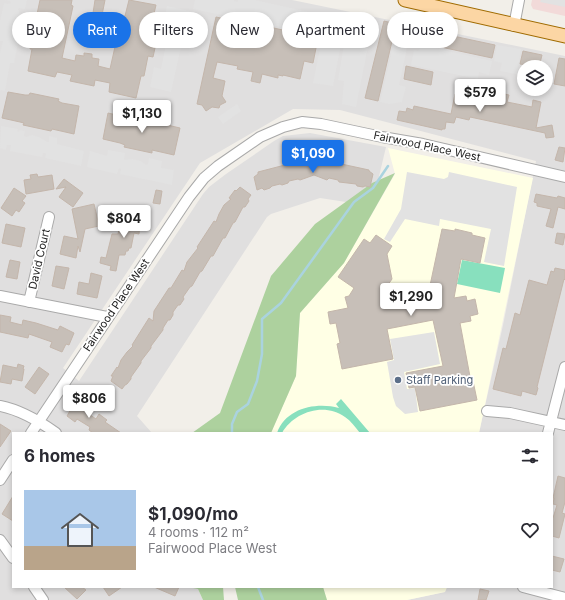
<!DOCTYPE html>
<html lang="en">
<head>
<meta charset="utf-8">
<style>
	:root { --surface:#fff; --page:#f7f7f7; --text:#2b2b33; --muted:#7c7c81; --line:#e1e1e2; --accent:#1a73e8 }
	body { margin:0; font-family:Inter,sans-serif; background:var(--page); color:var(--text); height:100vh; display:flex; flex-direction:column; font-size:15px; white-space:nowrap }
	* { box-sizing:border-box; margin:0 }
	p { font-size:13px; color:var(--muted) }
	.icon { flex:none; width:22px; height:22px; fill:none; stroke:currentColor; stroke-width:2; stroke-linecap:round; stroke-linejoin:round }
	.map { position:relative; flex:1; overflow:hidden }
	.details { position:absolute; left:12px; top:432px; width:541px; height:156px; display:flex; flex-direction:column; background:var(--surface); border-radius:0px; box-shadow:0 2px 6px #0003 }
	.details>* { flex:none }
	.guide { position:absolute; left:12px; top:12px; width:541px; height:36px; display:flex; gap:8px }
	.fabs { position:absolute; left:517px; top:60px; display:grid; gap:8px }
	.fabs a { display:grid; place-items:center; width:36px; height:36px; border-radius:50%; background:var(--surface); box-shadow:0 2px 6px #0003; font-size:20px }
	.price { position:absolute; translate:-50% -34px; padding:0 9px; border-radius:4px; background:#fff; color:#222; font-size:13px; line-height:26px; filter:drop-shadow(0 1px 2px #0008) }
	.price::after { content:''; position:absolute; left:50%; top:24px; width:12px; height:9px; margin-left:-6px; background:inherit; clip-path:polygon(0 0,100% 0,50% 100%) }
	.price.current { background:var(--accent); color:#fff }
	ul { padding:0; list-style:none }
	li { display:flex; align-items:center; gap:12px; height:100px; padding:0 12px }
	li+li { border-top:1px solid var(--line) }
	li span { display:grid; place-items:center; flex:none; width:112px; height:80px; border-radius:0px; color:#555 }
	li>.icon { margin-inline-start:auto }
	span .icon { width:48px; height:48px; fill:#fffc; stroke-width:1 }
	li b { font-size:17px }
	h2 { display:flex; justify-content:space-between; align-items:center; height:48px; padding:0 12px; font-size:17px }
	.pill { padding:0 14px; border-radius:18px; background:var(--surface); box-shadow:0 2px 6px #0003; font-size:14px; line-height:36px }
	.pill.current { background:var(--accent); color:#fff }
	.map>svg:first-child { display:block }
	.residential { fill:#e0dfdf; fill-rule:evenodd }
	.commercial { fill:#f2dad9 }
	.education { fill:#ffffe5 }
	.forest { fill:#add19e }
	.pitch { fill:#88e0be }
	.parking { fill:#e2e2e2 }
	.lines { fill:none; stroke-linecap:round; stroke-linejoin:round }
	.stream { stroke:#aad3df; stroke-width:2.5 }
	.building { fill:#c7bfb8; stroke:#c4b6ab }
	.minor-casing { stroke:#a9a9a9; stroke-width:12 }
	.major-casing { stroke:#a06b00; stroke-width:15 }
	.minor { stroke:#fff; stroke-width:10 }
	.major { stroke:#fcd6a4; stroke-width:13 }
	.service-dot { fill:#5c6f8a; stroke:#fff; stroke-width:1.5 }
	.labels { text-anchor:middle; stroke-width:3.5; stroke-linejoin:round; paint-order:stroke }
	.street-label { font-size:11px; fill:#222; stroke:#fff }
	.service-label { font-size:11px; fill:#4e5e75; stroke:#fff; text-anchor:start }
</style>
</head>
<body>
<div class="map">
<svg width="565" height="600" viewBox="0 0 565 600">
	<rect width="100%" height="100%" fill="#f2efe9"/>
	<path class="residential" d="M0,0H292L565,56V600H407L445,592L447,587H552V433H479L503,325L536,161L340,110L293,109L200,163L63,368L79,381L203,194L209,187L226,174L274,141L283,136L310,133L386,147L372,206L320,198L271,214L267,217L137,416L152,433H13V587H188L198,589L203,600H0ZM524,67H546V89H524Z"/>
	<path class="commercial" d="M532,0H565V16L533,9L531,5Z"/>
	<path class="education" d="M388,148L533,178L479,433H271L296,376L300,313L344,263L395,174Z
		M323,587H447L445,592L407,600H327Z"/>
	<path class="forest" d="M395,173L344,263L300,313L296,376L271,433H192L220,413L271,276L315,224L372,183Z
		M188,587H223L224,600H203L198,589Z
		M235,587H323L327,600H238Z"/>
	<path class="pitch" d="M462,260L505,268L500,293L457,284Z
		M341,399L370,433H360C355,427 351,421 345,417C324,402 294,412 282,433H277C286,408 316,402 339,408L336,404Z"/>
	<path class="parking" d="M5,0H27L25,9L19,8L18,9L20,15L19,23L14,28L15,31L20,32L14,63H10L5,91L0,90V53L3,41H0V21L4,3L9,4L11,3L10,1Z
		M195,0H234V1L238,2V0H255L345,20L341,40L193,9Z
		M541,0H565V7L540,2Z
		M167,6L189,11L171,92L150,87L154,67L161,69L167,40L160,38Z
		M354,23L372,26L356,107L342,104L344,81L338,80L344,45L349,46Z
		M398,25L421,30L418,46L408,43L399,85L406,87L402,102L389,104L380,102Z
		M322,39L341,44L333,86L313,83Z
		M421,45L492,61L489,75L479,72L478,79L411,65L414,50L419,51Z
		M497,45L521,49L517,74L500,71L502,63L494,61Z
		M237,104L241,111L223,124L218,117Z
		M1,126L18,129L17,131L19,132L20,130L25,131L24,136L26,137L32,135L39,137L47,142H49V136L57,138V144L84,151L81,166L45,158L46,153H43L42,157L10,151L11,145H7L6,150L0,148Z
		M108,150L125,153L124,160L132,159L141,161L146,165L148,164L149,158L162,161L161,168L174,170L172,185L120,174L121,169L119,168L117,174L87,167L90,151L107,156Z
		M407,172L444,179L448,177L449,172L517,187L504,266L484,262L491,229L440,219L439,226L405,219L390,242L384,239L401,209Z
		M434,332L440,364L404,372L407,389L415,388L418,412L405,414L396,406L393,397L387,362L394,360L390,339Z"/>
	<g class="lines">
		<path class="stream" d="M232,433V424L237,412L248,404L257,381L262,354V319L281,303L354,202L373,188L388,166
			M258,587L263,600"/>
	</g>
	<path class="building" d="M40,0H72L71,5L73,6L62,58L75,61L76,55L84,56V53L92,54V58L99,59L98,66L110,69L121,20H123L124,16H125L129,0L156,5L152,22V26L154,27L150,47L155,48L153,57L148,56L144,76H141L136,98L109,92L110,83L95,80L94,86L70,81L72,75L57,72L55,77L28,71L32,49H30L34,28L27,27L30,18L36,19Z
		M95,0H105L102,15L93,13Z
		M216,17L225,19V17L318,38L313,63L304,61L300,79L283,75V76L278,75V78L262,74L260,83L251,81L253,72L237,69L238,66L217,62L213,78L225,81L222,96L226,102L220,105L219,108L212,107L206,111L202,105L197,104Z
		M384,21L396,24L378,101L365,98Z
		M425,30L495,45L492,58L422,43Z
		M523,51L542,55L540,63L534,62L533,64L527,63V65L520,64Z
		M559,58L565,59V86L554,84Z
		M406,66L433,72L431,85L404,79Z
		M490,91L509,95L507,102L532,107L533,100L541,102L536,128L552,125L554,137L546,138L545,133L470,117L469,120L456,117L454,123L446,122L445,129H442V130L397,120L399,111L406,112L407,108L413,110L414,106L451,114L455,94L475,98L476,95L488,97Z
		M8,92L25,95H29L30,93L59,99L58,101L62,103L79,106L74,134L52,129L51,131L23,125L24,123L20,122L2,118Z
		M108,113L125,117H130L131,114L159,120V122L163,123V124L180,128L174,155L152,150V153L124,147L125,145L120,143L103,139Z
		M559,147L565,148L563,162L555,160Z
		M323,160L369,170V171L373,174L370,187L365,186L363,187L357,186L356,184L339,182L338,180L329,178L327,180L314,175L300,180L298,179L289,181L288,183L282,185L280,184L272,186L270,188L264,190L262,188L257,190L254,177L258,174V172L285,165H294V163L303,161L304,162H307V163L313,161L320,162V161L323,162Z
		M37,174L38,177L52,175L54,189L26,194L24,180L31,179L30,175Z
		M64,179L83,193L73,207L59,197L66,187L56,189Z
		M240,187L251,195L248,199L249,201L245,207H243L235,222L233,223L225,238H223L213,256H211L202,271L200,272L192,286L190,287L183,297L184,299L180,305H178L173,312V315L170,320H168L163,328V330L151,346V348L141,361V363L131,377V379L127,384L125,385L122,389L111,381L113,376H111L117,367L118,368L121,360L127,352L133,346L132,345L149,318L153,321L154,311L169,288H171L182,270L184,271L187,262L198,248L197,247L214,221L216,222L219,214L224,205L231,199L229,198L235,190L236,191Z
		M14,188L26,196L22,201L25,203L19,212L16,210L12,216L1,208Z
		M156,190L162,191L160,204L153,203Z
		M536,194L557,198L558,196L565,198V209L558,207L553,228L546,226L551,209L537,206V203L534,202Z
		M94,204L99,226L85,229L80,252L78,246L76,258L60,254L64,236L78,239L72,209Z
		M134,210L149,213L147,224L140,223L139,234L134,233L131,248H129L128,251H126L125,255H119L116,271L110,270L111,266L100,263L101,257L106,258L112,234H118L121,221L124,222L125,219L131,220Z
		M6,224L25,228L21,247L2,243Z
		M442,229L455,231V229L472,233V235L485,238L480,263L461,259L454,298L466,296L467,301L475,299L478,314L470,316L471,321L460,323L471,382L473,381L477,400L420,411L415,387L409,388L406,373L443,366L433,320L387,329L393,359L342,369L337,344L340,343L336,323L330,324L328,312L348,308L345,297L349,296L354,288L338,277L364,239L370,243L376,235L392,246L387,254L392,279L385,289L388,303L428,295Z
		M557,233L565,234L563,245L555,243Z
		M10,260L20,262L17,279L6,277Z
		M56,266L69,268L64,289L52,286Z
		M555,268L565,270V280L564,279L537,387L538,388L536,395L522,391L521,396L493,389L503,348L506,349L515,313L520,315L529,280L547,285L551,271L554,272Z
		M91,273L102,276L97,298L77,294L79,282L89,284Z
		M0,315L11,317L10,322L22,325L23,320L36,323L58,330L60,326L74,333L69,345L66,344L62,352L50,347L52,342L29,334L28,338L0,332Z
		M18,364L24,366L23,369H24L22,381L12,379L11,384L0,382L3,365L17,368Z
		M39,367L49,374L35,394L25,387Z
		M75,397L86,405L83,410L96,419L99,414L107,420L105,422L121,433H93L89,430L90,427L77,419L75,422L67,416L71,409L68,407Z
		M0,424L11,431L0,447Z
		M558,476L565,478V502L562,513L565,514L559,538L552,536V518H553L557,505L553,504L554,498H553Z
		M13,496V521L2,514Z
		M552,556L564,559L560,572L552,570Z
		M64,587H82L86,590L77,599Z
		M103,587H122L109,596Z
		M154,587H179L175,596Z
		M480,589L489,591L486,600H478Z"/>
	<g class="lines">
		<defs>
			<path id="minor" d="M514,26L519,0
				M0,296L107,317
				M29,302L49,217
				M0,406C21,410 39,421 56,433
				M487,411L510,413L565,425
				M31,433L189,197L204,178L218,166L260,137L283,127L302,122L321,124L382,137L423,144L565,177
				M548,433L565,367
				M0,480L13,460
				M0,540L13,558
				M34,587L43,600
				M523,587L565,598"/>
			<path id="major" d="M405,0L565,36"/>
		</defs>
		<use href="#minor" class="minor-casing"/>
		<use href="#major" class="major-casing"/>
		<use href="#minor" class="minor"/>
		<use href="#major" class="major"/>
	</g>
	<circle class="service-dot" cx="398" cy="380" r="4"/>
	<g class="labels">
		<g class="street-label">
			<text transform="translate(427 146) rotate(12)" y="4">Fairwood Place West</text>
			<text transform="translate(39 259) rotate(-77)" y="4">David Court</text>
			<text transform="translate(116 305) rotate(-56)" y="4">Fairwood Place West</text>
		</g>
		<g class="service-label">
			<text x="406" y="384">Staff Parking</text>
		</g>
	</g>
</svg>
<div class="fabs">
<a><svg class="icon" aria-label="layers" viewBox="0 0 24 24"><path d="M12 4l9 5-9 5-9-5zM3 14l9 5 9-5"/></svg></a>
</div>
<b class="price" style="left:480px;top:113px">$579</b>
<b class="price" style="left:142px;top:134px">$1,130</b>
<b class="price current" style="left:313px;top:174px">$1,090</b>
<b class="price" style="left:124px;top:239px">$804</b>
<b class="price" style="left:411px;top:317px">$1,290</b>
<b class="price" style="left:89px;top:419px">$806</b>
<div class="guide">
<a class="pill">Buy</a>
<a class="pill current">Rent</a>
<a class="pill">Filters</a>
<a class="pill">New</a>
<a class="pill">Apartment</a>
<a class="pill">House</a>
</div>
<section class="details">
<h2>6 homes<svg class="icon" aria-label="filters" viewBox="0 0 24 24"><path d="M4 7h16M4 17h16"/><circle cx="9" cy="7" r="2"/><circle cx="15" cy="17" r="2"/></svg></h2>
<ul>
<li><span style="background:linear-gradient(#a9c7e8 70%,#b9a48a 0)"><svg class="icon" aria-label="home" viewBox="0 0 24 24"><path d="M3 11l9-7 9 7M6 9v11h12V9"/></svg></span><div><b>$1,090/mo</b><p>4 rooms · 112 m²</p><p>Fairwood Place West</p></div><svg class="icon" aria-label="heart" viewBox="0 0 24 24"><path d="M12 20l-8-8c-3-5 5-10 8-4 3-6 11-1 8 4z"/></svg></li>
</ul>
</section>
</div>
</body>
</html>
